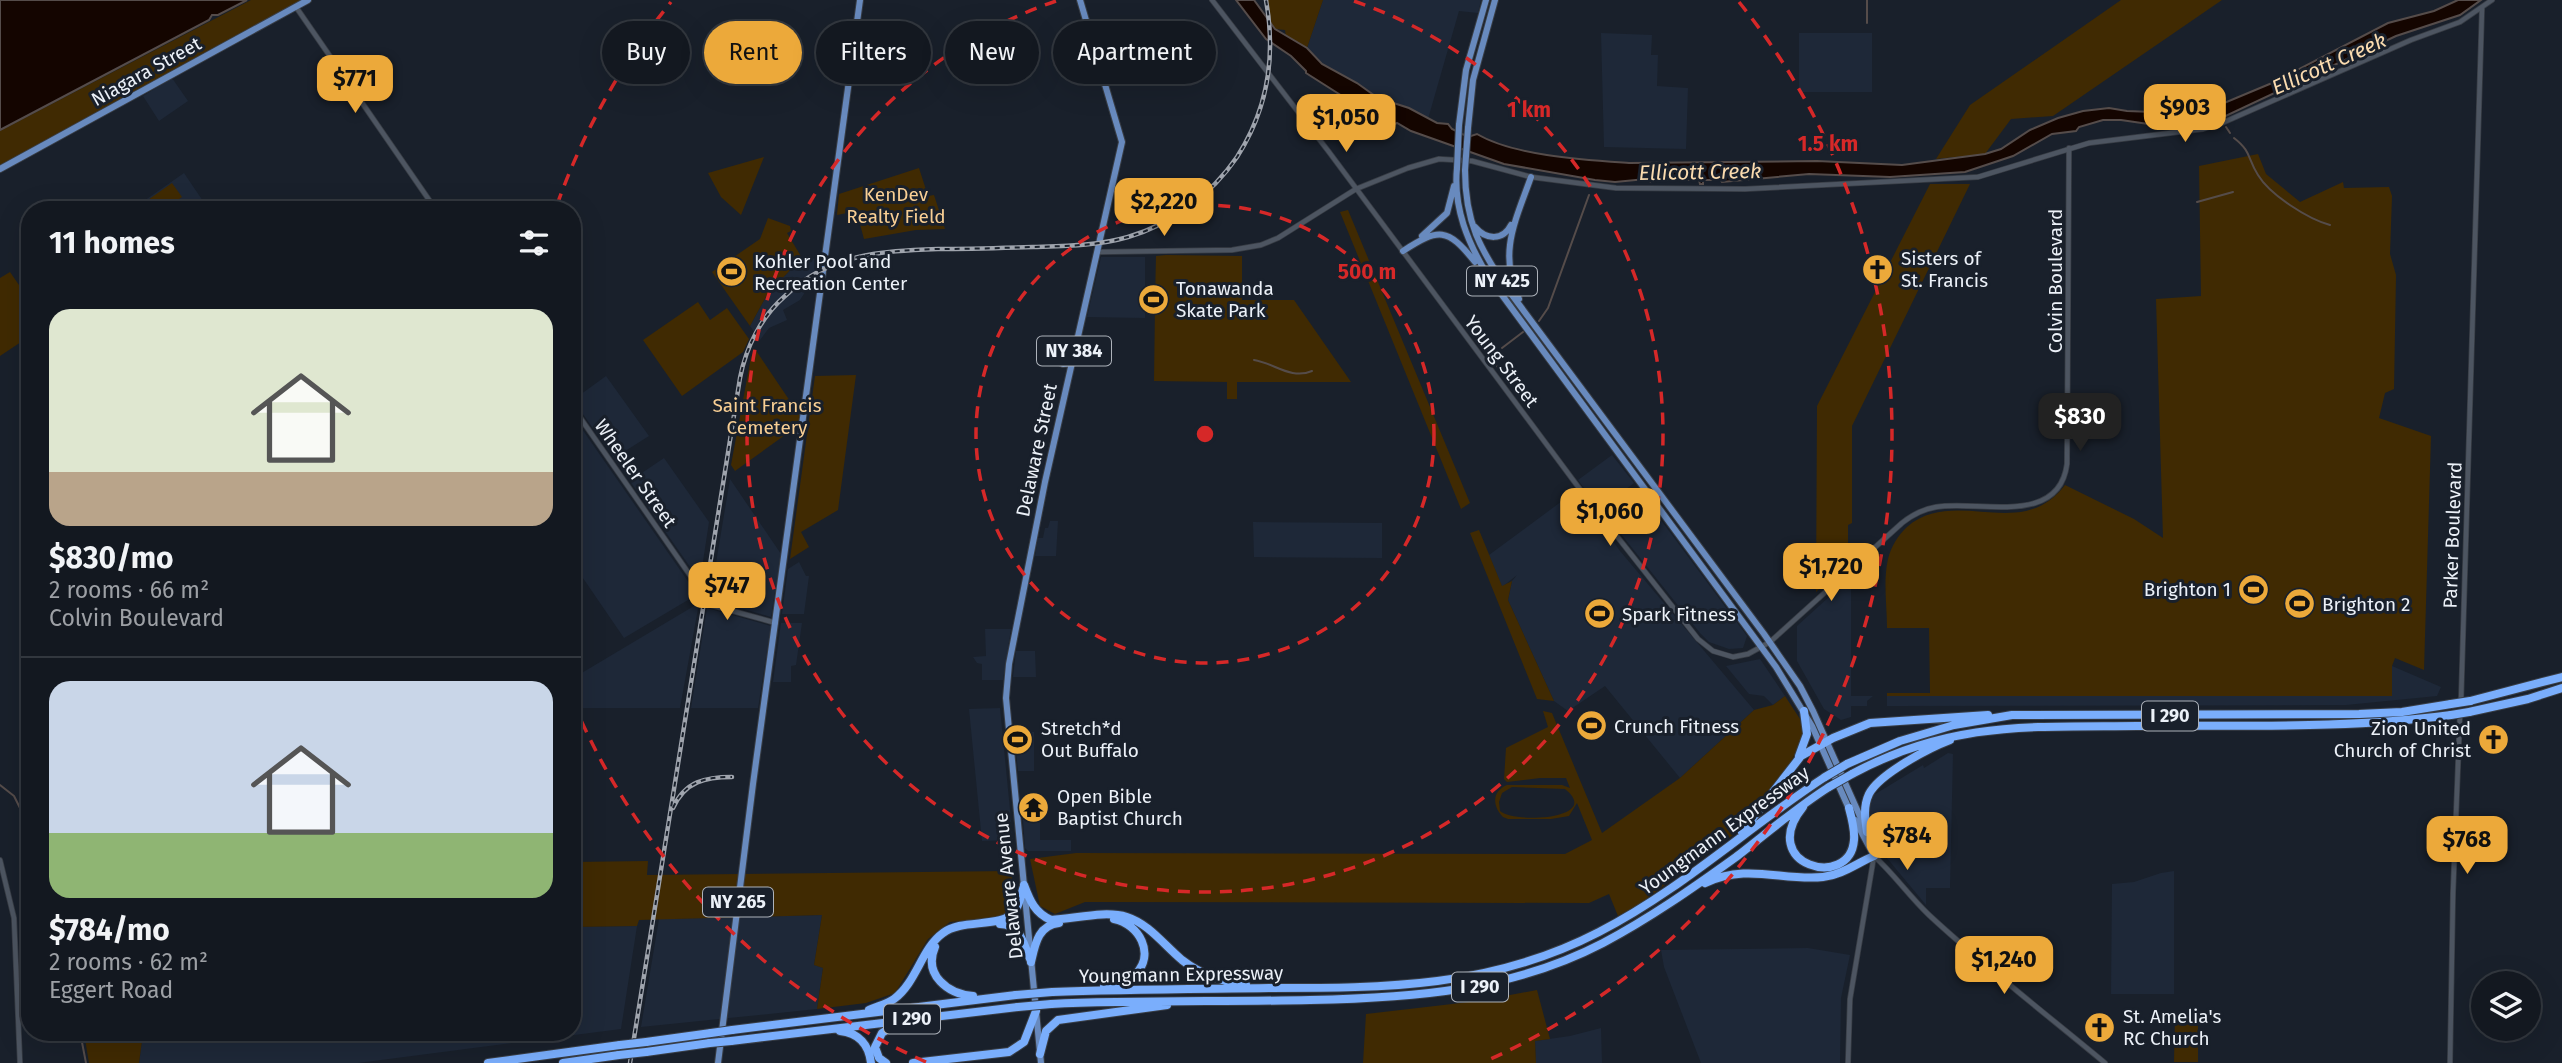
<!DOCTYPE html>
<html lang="en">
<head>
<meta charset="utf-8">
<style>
	:root { --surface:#131820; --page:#20252d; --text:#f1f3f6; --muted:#9da0a5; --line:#32373e; --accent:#eca93a }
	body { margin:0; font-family:"Fira Sans",sans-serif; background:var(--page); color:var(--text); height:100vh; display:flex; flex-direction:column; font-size:26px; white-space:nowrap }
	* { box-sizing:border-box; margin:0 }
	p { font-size:23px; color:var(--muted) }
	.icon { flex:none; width:38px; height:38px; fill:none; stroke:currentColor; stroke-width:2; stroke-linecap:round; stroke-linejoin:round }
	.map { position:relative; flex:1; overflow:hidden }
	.side { position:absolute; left:21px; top:201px; width:560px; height:840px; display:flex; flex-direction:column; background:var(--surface); border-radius:28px; box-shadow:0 7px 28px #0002,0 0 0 2px var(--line) }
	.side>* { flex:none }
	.guide { position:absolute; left:602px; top:21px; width:665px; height:63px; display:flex; gap:14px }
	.tools { position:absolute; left:2471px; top:971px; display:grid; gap:14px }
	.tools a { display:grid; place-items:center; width:70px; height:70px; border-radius:50%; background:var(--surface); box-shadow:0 7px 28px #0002,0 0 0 2px var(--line); font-size:35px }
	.price { position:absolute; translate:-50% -60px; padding:0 16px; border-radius:14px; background:var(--accent); color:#111; font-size:23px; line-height:46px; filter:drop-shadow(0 2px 4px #0008) }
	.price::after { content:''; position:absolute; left:50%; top:42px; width:21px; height:16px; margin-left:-10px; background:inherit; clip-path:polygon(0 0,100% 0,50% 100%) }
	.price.selected { background:#222; color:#fff }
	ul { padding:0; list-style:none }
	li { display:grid; align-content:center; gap:14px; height:371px; padding:0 28px }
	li+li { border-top:2px solid var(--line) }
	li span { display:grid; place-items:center; height:217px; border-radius:21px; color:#555 }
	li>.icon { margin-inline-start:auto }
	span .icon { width:126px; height:126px; fill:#fffc; stroke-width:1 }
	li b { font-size:30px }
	h2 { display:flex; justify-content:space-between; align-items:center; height:84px; padding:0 28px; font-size:30px }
	.chip { padding:0 24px; border-radius:32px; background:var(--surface); box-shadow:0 7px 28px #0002,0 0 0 2px var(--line); font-size:24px; line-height:63px }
	.chip.selected { background:var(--accent); color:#111 }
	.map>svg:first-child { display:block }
	.built { fill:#1e2838 }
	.green { fill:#402a02; fill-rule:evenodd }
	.water { fill:#140500; stroke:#554c4a; stroke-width:2 }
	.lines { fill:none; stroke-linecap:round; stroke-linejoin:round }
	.stream { stroke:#554c4a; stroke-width:2 }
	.minor-casing { stroke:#383d45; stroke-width:6 }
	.major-casing { stroke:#383d45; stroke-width:8 }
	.highway-casing { stroke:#383d45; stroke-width:10 }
	.minor { stroke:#4d5561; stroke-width:4.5 }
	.major { stroke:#688abe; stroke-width:6 }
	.highway { stroke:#7aaefc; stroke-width:8 }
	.rail-casing { stroke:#9fa4ad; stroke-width:4.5 }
	.rail { stroke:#19202b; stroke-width:2; stroke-dasharray:5; stroke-linecap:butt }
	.major-bridge-casing { stroke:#383d45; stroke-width:8; stroke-linecap:butt }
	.highway-bridge-casing { stroke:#383d45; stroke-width:10; stroke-linecap:butt }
	.major-bridge { stroke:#688abe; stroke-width:6 }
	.highway-bridge { stroke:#7aaefc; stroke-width:8 }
	.ring { fill:none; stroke:#d62828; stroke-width:3.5; stroke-dasharray:12 9 }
	.labels { text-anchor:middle; stroke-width:6; stroke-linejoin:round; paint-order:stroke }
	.shield { fill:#19202b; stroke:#adb2ba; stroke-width:2 }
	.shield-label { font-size:18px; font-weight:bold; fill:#ecf1f8 }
	.street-label { font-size:19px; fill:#ecf1f8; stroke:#19202b }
	.park-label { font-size:19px; fill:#f9cf94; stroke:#19202b }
	.poi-label { font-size:19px; fill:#ecf1f8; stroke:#19202b; text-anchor:start }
	.water-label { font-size:21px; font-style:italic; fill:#fadbaf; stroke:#19202b }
	.centre { fill:#d62828; stroke:#19202b; stroke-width:3.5 }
	.ring-label { font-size:21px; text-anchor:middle; font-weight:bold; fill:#d62828; stroke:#19202b; stroke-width:6; stroke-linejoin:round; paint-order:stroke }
</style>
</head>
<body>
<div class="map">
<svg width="2562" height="1063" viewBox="0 0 2562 1063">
	<rect width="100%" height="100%" fill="#19202b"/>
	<path class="built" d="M1323,0H1481L1478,13L1459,11L1428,119L1409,108L1378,98L1357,83L1322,64L1307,48Z
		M1601,33L1652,35L1651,55H1658L1657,86L1688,88L1686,149L1604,147Z
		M1799,33H1872V92H1799Z
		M172,78L188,101L159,121L143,96Z
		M184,173L209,210H131Z
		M1101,257H1145V318L1087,317Z
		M802,258L821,259L818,285L809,286L800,300L783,310L787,320L769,328L760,340L750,326L768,293Z
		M606,376L649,436L614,458L573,400Z
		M575,419L694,590L688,600L624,638L572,562V421Z
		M1612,455L1634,483L1612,500L1602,489L1591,497L1578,480Z
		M664,458L709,522L700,581L630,481Z
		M730,479L781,554L771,617L710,599Z
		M1577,490L1620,551L1754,710L1680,778L1605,686L1568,711L1554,701L1508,600L1512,581L1517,575L1502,587L1489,555Z
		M1646,500L1747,636L1743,648L1729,649L1709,642L1700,633L1613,524Z
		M1050,521H1058L1056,556H1035L1038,538H1043L1045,528H1048Z
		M1253,522L1382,523V558L1254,557Z
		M799,562L806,576H809L804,614H782L788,569Z
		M1851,577V696H1873L1867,701V706H1851V717L1841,720L1824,709L1797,661V626Z
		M699,603L680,708H572V674H580Z
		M707,608L771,626L758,708H691Z
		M781,623H802L796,665L791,666V682H773Z
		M985,629H1011L1003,680H982V664L977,663L973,657L986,656Z
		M1016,651H1035L1036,677H1013Z
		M1760,659L1785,696L1773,705L1764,696L1749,694L1726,666Z
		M2392,666L2441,687L2437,696L2346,705L1887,706V696H2391Z
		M1000,708L1013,840L982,841L969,709Z
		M1014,731L1034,732V771H1018Z
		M1948,753L1953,754L1950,888H1926V905L1886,857L1868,818L1869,804L1872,796L1923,765L1924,768Z
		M1023,820H1040V840H1071V851H1028L1025,848Z
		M2174,871V994H2111L2112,884L2134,882L2161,873Z
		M822,915L814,965L823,968L817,1009L641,1027L659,919Z
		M637,926L621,1029L358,1063H139L143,1033L572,1032V927Z
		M1808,948L1850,955L1841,998L1840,1063H1701L1664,967L1661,950Z
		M1601,1028L1602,1063H1536L1535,1041L1570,1036Z"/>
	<path class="green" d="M251,0H304L0,167V131Z
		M1266,0H1323L1307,48L1286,37L1285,30L1275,29L1271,23Z
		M2121,0H2222L2053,116L2011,119L1985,154L1936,159L1970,105Z
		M2258,154L2266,174L2300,202L2343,182L2344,188L2389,187L2392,196L2390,254L2396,275L2394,389L2385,393L2379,418L2431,436L2424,670L2395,658L2392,666V696H1887V693H1930L1929,628H1887C1887,606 1883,581 1888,559C1891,547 1898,535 1907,527C1942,497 1986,519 2026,511C2043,507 2055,498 2065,485L2134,519L2163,538L2156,299L2201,296L2199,166Z
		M764,157L741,215L721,197L708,173Z
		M919,168L928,196L934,195L945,229L916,230L864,239L858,217L852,212L837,215L839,194Z
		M172,183L182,197L163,210H140L138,207Z
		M1930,184H1970L1852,426V523L1848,525V549L1854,556L1816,592L1817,406Z
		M1348,210L1470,503L1461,509L1340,212Z
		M768,218L790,226L791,231L787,233L802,258L768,293L750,326L712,272L760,239Z
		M1166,255L1242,256V300H1294L1351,382H1237V399H1227V382L1154,381L1155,307H1150V293H1154L1155,299L1156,256Z
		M10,272L30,301V336L0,356V278Z
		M698,302L710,320L727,308L749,339L743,352L682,396L643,340Z
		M755,349L800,416L799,425L735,471L731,465L751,357Z
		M856,375L838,510L801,532L809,547L790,559L815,376Z
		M1479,530L1502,586L1512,581L1508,600L1554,701L1537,699L1470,533Z
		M1785,696L1800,719L1803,736L1791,762L1780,779L1740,830L1638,905L1618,916L1609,894L1589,903L1085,902L1055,914L1040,906L1030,859L1076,853L1565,854L1592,840L1577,803L1569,816L1551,819H1508L1503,817C1492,806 1492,791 1507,785H1562L1570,788L1566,778H1540L1507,782L1504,779L1506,748L1548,727L1543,711L1552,713L1602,833L1680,778L1754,710L1773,705ZM1512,787L1565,789C1603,819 1514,824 1500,811L1499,802L1502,793Z
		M648,861L647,875L1012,871V909L1003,917L950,922L928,939L895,993L866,1003L817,1009L823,968L814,965L822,915L639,920L637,926L572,927V862Z
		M1537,990L1550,1039L1535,1041L1536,1063H1363L1366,1014L1478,1001Z
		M2175,1017H2198V1062H2174Z
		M84,1033H143L139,1063H89Z"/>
	<path class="water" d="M0,0H247L218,15H212L209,20L0,130Z
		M1236,0H1254L1275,29L1307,48L1322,64L1357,83L1378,98L1409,108L1437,123L1448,124L1452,129L1468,137L1477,134C1514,156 1586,160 1629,163L1817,161L1902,165L1985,154L2001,149L2030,130L2058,118L2083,111L2109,108L2127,111L2178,113L2217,106L2272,83L2388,23L2434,11L2458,0H2481L2460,15L2396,36L2215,121L2169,127L2121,120H2103L2079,127L2076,131L2052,134L2013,156L1965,172L1890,177L1809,174L1722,182L1721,180H1703V184H1700L1699,180L1654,179L1651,182L1646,179L1615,182L1595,180L1504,164L1411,131L1397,123L1395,124L1380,120L1306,73V71L1291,56L1266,39Z"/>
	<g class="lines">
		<path class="stream" d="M1867,23V0
			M2226,127L2230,133
			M2234,138C2252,152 2247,158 2258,175C2270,195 2308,219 2330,225
			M2197,202L2233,192
			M1539,321L1548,308L1589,195
			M1502,348L1523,332
			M1491,357L1499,369
			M1254,360C1274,363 1291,380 1312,371
			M0,785L14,796L30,828
			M80,1032L86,1063"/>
		<defs>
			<path id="minor" d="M1212,0L1329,152L1582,492L1698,639L1713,651L1733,657L1748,654L1770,642L1902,523C1912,515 1923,509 1936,507C1979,500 2059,527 2067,464L2069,148
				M296,7L436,210
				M1097,252L1232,250L1261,245L1278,238L1356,189L1408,168L1439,159L1472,161L1531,177L1616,188L1745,189L1978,177L2089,143L2203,129L2222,123L2411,40L2460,22L2492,0
				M572,406L708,601L711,605L776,623
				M2461,702L2482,8
				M1874,856C1894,874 1909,896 1929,915C1985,967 2046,1014 2105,1063
				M0,860L14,918L20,1063
				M1848,1063L1850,999L1874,856
				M2450,1063L2453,893L2460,714"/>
			<path id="major" d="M1459,125L1466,70L1486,0
				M1468,128L1473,80L1495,0
				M1457,168C1453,208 1468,243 1488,276L1776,667L1812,726L1850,811
				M0,169L308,0
				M1465,170C1465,222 1480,250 1509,291L1764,634L1800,686L1813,711L1867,832L1872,850
				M1475,227C1486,240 1503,241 1511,225
				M1422,236L1447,213L1454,186
				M1403,251C1439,228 1447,227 1475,262
				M1519,299C1498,253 1515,222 1531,177
				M1058,361L1063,364L1071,363
				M1855,820L1874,856
				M718,1063L753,784L860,0
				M1041,1063L1006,698L1009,664L1045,482L1122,142L1080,0"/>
			<path id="highway" d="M2470,701L2562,677
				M2469,712L2528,699L2562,688
				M1799,756L1807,734L1804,711
				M1847,764L1900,741L1954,725L2012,715L2359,714L2402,712L2451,704
				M1852,774C1950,721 2029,727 2137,726C2242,725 2347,729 2451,715
				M1803,807C1756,865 1850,891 1854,840C1855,830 1852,819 1849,808
				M1742,832L1801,756L1833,738L1870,723L1988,715
				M1867,832C1865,819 1863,807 1869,794C1879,774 1929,748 1950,740
				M1705,883C1748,863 1781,881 1823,877C1842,875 1857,863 1874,856
				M1024,885C1030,901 1035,913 1051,920C1075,919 1104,910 1127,917C1149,924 1164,945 1182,960C1201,975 1222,981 1246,985
				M1000,924C1022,925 1023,944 1031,961
				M935,947C923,975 948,994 973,996
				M1031,962C1035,945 1038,925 1059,923
				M1104,987C1115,986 1127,983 1135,975C1156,954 1139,924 1114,919
				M1052,992C1124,989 1197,989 1269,988C1386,988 1491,988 1599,932C1681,890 1748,827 1825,777
				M1051,1004C1137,1000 1223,1002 1310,1000C1412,998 1511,991 1603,943C1650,918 1693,888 1736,857C1767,833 1796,808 1829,787
				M869,1010C878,1006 887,1004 894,999C917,982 921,949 943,933C962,918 1002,929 1015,911C1020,904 1021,894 1024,886
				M732,1030L1016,995
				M840,1031C859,1033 869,1045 871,1063
				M731,1041L1018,1007
				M646,1042L711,1033
				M646,1052L710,1043
				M1040,1054L1046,1031L1058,1020L1167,1005
				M488,1063L620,1045
				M563,1063L619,1055
				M886,1063L879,1058L875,1047L882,1033L896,1024
				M913,1063L1009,1052L1024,1042L1036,1011"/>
		</defs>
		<use href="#minor" class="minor-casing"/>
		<use href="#major" class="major-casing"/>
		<use href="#highway" class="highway-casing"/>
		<use href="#minor" class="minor"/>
		<use href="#major" class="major"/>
		<use href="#highway" class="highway"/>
		<defs>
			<path id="rail" d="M673,808C685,781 706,777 732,777
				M630,1063L740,378C746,347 761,317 785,296C829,254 880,251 938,249C969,249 1001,248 1033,247C1065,246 1097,246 1128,237C1172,224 1211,195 1237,157C1268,109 1276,56 1266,0"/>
		</defs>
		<use href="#rail" class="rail-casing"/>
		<use href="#rail" class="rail"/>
		<defs>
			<path id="major-bridge" d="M1457,168L1459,125
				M1465,170L1468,128"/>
			<path id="highway-bridge" d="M2451,704L2470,701
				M2451,715L2469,712
				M1825,777L1847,764
				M1829,787L1852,774
				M1016,995L1052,992
				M1018,1007L1051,1004
				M711,1033L732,1030
				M710,1043L731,1041
				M620,1045L646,1042
				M619,1055L646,1052"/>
		</defs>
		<use href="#major-bridge" class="major-bridge-casing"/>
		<use href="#highway-bridge" class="highway-bridge-casing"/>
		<use href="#major-bridge" class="major-bridge"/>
		<use href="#highway-bridge" class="highway-bridge"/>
	</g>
	<g class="ring">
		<circle cx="1205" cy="434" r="229"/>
		<path d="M1354 1A458 458 0 1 1 1056 1"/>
		<path d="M926 1062A687 687 0 0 1 573 702M557 205A687 687 0 0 1 671 2M1739 2A687 687 0 0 1 1484 1062"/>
	</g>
	<defs>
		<symbol id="church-disc" viewBox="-11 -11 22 22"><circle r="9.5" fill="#eca93a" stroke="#19202b"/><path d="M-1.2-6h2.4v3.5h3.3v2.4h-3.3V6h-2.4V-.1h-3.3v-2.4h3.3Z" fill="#111"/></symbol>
		<symbol id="stadium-disc" viewBox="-11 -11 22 22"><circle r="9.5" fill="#eca93a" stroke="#19202b"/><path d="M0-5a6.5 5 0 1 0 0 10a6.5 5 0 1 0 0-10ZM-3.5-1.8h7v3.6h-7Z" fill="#111"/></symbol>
		<symbol id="temple-disc" viewBox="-11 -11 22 22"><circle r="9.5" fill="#eca93a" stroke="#19202b"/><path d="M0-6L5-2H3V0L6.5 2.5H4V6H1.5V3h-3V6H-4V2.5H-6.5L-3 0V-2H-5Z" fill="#111"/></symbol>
	</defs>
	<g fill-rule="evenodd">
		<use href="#church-disc" x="1860" y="252" width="35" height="35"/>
		<use href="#stadium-disc" x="714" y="254" width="35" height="35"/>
		<use href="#stadium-disc" x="1136" y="282" width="35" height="35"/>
		<use href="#stadium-disc" x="2236" y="572" width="35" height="35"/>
		<use href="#stadium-disc" x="2282" y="586" width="35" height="35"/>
		<use href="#stadium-disc" x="1582" y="596" width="35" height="35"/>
		<use href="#stadium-disc" x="1574" y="708" width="35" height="35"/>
		<use href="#stadium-disc" x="1000" y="722" width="35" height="35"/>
		<use href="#church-disc" x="2476" y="722" width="35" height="35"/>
		<use href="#temple-disc" x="1016" y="790" width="35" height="35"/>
		<use href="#church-disc" x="2082" y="1010" width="35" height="35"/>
	</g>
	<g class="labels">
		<g class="shield">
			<rect x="1467" y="266.5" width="70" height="29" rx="5"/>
			<rect x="1037" y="336.5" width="74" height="29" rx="5"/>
			<rect x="2142" y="701.5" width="56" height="29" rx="5"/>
			<rect x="703" y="887.5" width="70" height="29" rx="5"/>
			<rect x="1452" y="972.5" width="56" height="29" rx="5"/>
			<rect x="884" y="1004.5" width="56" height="29" rx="5"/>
		</g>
		<g class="shield-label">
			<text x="1502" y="287">NY 425</text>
			<text x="1074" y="357">NY 384</text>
			<text x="2170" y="722">I 290</text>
			<text x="738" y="908">NY 265</text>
			<text x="1480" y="993">I 290</text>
			<text x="912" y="1025">I 290</text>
		</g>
		<g class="street-label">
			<text transform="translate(146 71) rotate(-29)" y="7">Niagara Street</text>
			<text transform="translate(2055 281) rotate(-90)" y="7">Colvin Boulevard</text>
			<text transform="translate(1502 361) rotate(53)" y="7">Young Street</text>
			<text transform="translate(1036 450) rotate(-78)" y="7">Delaware Street</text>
			<text transform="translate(636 473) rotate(55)" y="7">Wheeler Street</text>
			<text transform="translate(2452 535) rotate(-88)" y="7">Parker Boulevard</text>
			<text transform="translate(1724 830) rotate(-36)" y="7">Youngmann Expressway</text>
			<text transform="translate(1008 886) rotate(-96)" y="7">Delaware Avenue</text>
			<text transform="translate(1181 974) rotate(-1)" y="7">Youngmann Expressway</text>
		</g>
		<g class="park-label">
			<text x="896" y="201">KenDev<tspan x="896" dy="22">Realty Field</tspan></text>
			<text x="767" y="412">Saint Francis<tspan x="767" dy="22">Cemetery</tspan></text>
		</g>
		<g class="poi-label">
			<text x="1901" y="265">Sisters of<tspan x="1901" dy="22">St. Francis</tspan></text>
			<text x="754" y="268">Kohler Pool and<tspan x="754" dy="22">Recreation Center</tspan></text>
			<text x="1176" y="295">Tonawanda<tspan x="1176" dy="22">Skate Park</tspan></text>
			<text x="2231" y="596" text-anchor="end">Brighton 1</text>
			<text x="2322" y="611">Brighton 2</text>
			<text x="1622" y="621">Spark Fitness</text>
			<text x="1614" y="733">Crunch Fitness</text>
			<text x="1041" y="735">Stretch*d<tspan x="1041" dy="22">Out Buffalo</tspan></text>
			<text x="2471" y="735" text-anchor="end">Zion United<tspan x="2471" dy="22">Church of Christ</tspan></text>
			<text x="1057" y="803">Open Bible<tspan x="1057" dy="22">Baptist Church</tspan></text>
			<text x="2123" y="1023">St. Amelia's<tspan x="2123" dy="22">RC Church</tspan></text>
		</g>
		<g class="water-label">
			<text transform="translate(2329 64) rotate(-24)" y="7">Ellicott Creek</text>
			<text transform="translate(1700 172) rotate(-1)" y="7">Ellicott Creek</text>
		</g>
	</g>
	<circle cx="1205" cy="434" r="10" class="centre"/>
	<g class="ring-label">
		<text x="1529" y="117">1 km</text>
		<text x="1828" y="151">1.5 km</text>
		<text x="1367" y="279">500 m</text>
	</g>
</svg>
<div class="tools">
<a><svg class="icon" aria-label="layers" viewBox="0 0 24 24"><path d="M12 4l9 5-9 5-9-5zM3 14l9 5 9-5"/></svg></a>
</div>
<b class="price" style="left:355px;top:115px">$771</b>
<b class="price" style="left:2185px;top:144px">$903</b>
<b class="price" style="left:1346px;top:154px">$1,050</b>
<b class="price" style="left:1164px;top:238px">$2,220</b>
<b class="price selected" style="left:2080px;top:453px">$830</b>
<b class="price" style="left:1610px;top:548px">$1,060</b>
<b class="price" style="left:1831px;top:603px">$1,720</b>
<b class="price" style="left:727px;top:622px">$747</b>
<b class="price" style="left:1907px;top:872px">$784</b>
<b class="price" style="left:2467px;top:876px">$768</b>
<b class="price" style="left:2004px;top:996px">$1,240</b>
<div class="guide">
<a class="chip">Buy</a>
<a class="chip selected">Rent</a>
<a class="chip">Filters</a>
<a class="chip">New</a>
<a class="chip">Apartment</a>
</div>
<section class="side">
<h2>11 homes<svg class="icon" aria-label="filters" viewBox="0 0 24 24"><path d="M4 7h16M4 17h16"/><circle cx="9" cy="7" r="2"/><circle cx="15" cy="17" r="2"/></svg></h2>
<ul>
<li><span style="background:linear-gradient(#dfe7d0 75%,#b9a48a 0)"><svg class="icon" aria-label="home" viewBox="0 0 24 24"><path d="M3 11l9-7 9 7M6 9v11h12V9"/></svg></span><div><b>$830/mo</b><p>2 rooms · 66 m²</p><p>Colvin Boulevard</p></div></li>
<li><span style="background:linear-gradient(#c9d6e8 70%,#8fb573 0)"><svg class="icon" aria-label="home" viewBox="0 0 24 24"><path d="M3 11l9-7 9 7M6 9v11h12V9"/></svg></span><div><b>$784/mo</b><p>2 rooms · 62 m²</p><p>Eggert Road</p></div></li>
</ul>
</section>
</div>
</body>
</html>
